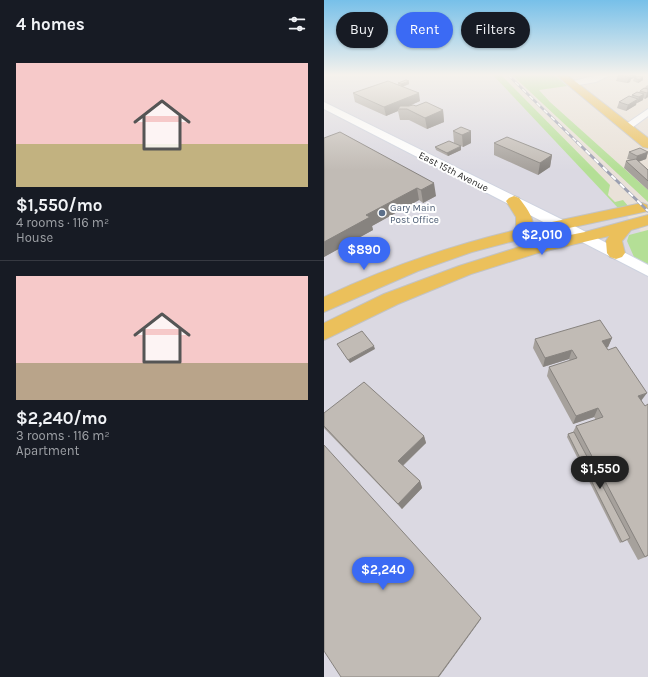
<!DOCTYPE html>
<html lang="en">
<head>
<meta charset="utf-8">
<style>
	:root { --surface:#171b24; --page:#242831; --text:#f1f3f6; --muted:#9ea1a6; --line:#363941; --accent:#3b6af4 }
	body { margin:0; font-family:Karla,sans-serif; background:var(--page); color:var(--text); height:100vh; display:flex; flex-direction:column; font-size:15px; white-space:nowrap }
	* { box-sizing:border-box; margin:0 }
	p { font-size:13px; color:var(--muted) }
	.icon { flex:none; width:22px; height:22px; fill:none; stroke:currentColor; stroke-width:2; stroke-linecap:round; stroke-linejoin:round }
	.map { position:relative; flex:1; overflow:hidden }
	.sheet { display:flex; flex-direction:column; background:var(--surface); width:324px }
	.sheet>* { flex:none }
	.top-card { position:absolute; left:12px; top:12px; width:252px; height:36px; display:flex; gap:8px }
	.price { position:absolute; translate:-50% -34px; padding:0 9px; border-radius:14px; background:var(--accent); color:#fff; font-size:13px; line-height:26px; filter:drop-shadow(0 1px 2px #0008) }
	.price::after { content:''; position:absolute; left:50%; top:24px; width:12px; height:9px; margin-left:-6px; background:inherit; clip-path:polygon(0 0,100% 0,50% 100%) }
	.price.current { background:#222; color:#fff }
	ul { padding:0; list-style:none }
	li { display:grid; align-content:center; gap:8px; height:212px; padding:0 16px }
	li+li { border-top:1px solid var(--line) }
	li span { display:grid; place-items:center; height:124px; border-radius:0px; color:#555 }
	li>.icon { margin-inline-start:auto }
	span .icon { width:72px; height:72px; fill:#fffc; stroke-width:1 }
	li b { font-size:17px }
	h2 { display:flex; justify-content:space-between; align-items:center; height:48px; padding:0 16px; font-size:17px }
	.tag { padding:0 14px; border-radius:18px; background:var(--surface); box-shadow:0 1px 3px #0004; font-size:14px; line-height:36px }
	.tag.current { background:var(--accent); color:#fff }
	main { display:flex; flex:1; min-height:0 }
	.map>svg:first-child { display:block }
	.industrial { fill:#dbd9e2 }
	.green { fill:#b4df96 }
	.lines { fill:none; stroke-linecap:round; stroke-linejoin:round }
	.minor-casing { stroke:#ced3e0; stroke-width:2 }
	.major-casing { stroke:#c3c3c3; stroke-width:2 }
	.minor { fill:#fff; fill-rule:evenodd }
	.major { fill:#ebc05b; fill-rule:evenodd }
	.rail-far1-casing { stroke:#9ca0b1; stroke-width:2.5 }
	.rail-casing { stroke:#9ca0b1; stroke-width:3 }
	.rail-far1 { stroke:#fff; stroke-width:1.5; stroke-dasharray:5; stroke-linecap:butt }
	.rail { stroke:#fff; stroke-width:2; stroke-dasharray:6; stroke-linecap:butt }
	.wall { fill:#a6a19c }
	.shaded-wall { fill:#87837f }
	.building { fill:#c1bbb5; stroke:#87837f }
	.service-dot { fill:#5c6f8a; stroke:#fff; stroke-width:1.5 }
	.labels { text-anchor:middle; stroke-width:4; stroke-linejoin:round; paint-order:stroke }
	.far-street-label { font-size:10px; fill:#272727; stroke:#fff }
	.far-service-label { font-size:10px; fill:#4e5e75; stroke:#fff; text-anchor:start }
</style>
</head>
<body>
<main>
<section class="sheet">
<h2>4 homes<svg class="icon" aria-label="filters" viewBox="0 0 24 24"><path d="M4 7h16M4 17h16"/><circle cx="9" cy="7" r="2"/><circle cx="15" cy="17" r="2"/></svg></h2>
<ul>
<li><span style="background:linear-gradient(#f6c9c9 65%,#c2b280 0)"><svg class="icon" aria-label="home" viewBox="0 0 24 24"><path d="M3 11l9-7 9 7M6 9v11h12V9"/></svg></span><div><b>$1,550/mo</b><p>4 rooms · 116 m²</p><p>House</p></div></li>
<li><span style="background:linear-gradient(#f6c9c9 70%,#b9a48a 0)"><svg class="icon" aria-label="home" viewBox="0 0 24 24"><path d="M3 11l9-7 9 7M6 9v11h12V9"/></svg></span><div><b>$2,240/mo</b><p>3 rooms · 116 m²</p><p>Apartment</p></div></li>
</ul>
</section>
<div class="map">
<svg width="324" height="677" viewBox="0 0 324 677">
	<rect width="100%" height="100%" fill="#e9e1d8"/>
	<path class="industrial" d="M0,75H169L324,239V677H0Z"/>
	<path class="green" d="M169,75H177L286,185L284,195L291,202L299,200L305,207L295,209Z
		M188,75H230L243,86L215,90L226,102L324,190V202Z
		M324,230V265L310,257L303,241L305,235Z"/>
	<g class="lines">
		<defs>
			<path id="minor" d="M274,75H286L272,82L248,86L244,84L245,82Z
				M0,102L243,222L324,265V276L0,109Z
				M324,109V116L305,130H299L297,128L299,126Z"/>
			<path id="major" d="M232,75H243L324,138V148L319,147Z
				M190,196L195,198C201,206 209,215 209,226L318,203L323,205L324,211L217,234L148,252L94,271L0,312V297C62,268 125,246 192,230V217L182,201L185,198Z
				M324,215V225L307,230L298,241L301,253L298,257L292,259L286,257L283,253L282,241L285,236L214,253L147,274L74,304L0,340V323L60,294L135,266L211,242L261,232Z"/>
		</defs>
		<use href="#minor" class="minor-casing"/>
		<use href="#major" class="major-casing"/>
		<use href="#minor" class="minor"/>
		<use href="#major" class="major"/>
		<defs>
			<path id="rail-far1" d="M184,75L254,143"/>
			<path id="rail" d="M253,142L324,211"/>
		</defs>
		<use href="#rail-far1" class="rail-far1-casing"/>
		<use href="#rail" class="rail-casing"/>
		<use href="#rail-far1" class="rail-far1"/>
		<use href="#rail" class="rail"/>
	</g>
	<path class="wall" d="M294,75H314H312V77L307,79L306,82L303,83L292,81Z
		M319,77V80L314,83L309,81L310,78Z
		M85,81V84L79,87L96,101L85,106H92L119,110L120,122L103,129L85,120H76L74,111L62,116L31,102L29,93L74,85V83Z
		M324,85V97L321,99L319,98V100L313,103H312V105L302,111L293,108L295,102L307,97L308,95L315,92L316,91L321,88L322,86Z
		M137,127L147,143L139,147L130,143L129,131Z
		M0,138L112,196L99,203L95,200L48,226L49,230L0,257Z
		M170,143L228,155L226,167L214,175L170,155Z
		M111,147L137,150L124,156L112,150Z
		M305,152H324L322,159L314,162L324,170V190L300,168L302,161L307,160L303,159Z
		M288,338L284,347L283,348L318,401L324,556L314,560L303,540L296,543L243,437L244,434L249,432L252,426L272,420L270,417L249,424L223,376L225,367L246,361L245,359L219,367L209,348L211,339Z
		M0,413L100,436L102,443L79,466L96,481L98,488L78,509L0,428Z"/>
	<path class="shaded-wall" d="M308,75H312V77L307,79L306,82L303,83L305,77Z
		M319,77V80L314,83L315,80Z
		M85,81V84L77,87V84Z
		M324,92V97L321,99L323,93Z
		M95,93L96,101L78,109H74V111L62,116L60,107Z
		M320,94L319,100L313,103L315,97Z
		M314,99L312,105L302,111L304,105Z
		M119,110L120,122L103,129L101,118Z
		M147,131V143L139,147L138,135Z
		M137,146V150L124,156L123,153Z
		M324,152L322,159L311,163L313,156Z
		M228,155L226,167L214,175L216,163Z
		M110,183L112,196L99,203L97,190Z
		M93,188L95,200L48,226L49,230L0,257V242L42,215Z
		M288,338L284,347L274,350L278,341Z
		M50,346L51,349L26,363L24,360Z
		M248,350L245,359L219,367L221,358Z
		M323,393L317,401L314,396Z
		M274,408L270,417L249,424L252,416Z
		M100,436L102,443L77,467L74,461Z
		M96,481L98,488L78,509L74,504Z
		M157,618V619L115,677H114Z"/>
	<path class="building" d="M294,75H306L308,76L305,77Z
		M314,76L319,77L315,80L310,78Z
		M82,80L85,81L77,84L74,83Z
		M64,81L95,93L60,107L29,93Z
		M320,88L324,89V92L323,93L316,91Z
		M313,92L320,94L315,97L308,95Z
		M305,96L314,99L304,105L295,102Z
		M102,102L119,110L101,118L83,109H74L76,106H85L89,105L92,106Z
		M137,127L147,131L138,135L129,131Z
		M16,132L110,183L97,190L93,188L42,215L46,217L0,242V138Z
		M183,137L228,155L216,163L170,143Z
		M125,141L137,146L123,153L111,147Z
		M316,148L324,152L313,156L305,152Z
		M312,159L324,170V181L302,161Z
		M276,320L288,338L278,341L284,350L292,347L323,393L314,396L321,406L324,404V555L321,557L252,426L279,417L274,408L252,416L225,367L253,358L248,350L221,358L211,339Z
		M38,331L50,346L24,360L13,344Z
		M40,382L100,436L74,461L96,481L74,504L0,426V413Z
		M250,432L306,538L298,542L244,434Z
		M0,445L157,618L114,677H17L0,651Z"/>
	<linearGradient id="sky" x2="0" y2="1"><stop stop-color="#77c0e9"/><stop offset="0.44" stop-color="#f5f2ed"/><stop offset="1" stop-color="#f5f2ed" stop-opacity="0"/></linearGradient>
	<rect width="324" height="170" fill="url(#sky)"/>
	<circle class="service-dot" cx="58" cy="213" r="4"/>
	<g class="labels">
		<g class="far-street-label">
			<text transform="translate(130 171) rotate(27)" y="4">East 15th Avenue</text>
		</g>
		<g class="far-service-label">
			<text x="66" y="211">Gary Main<tspan x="66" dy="12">Post Office</tspan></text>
		</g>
	</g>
</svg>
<b class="price" style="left:218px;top:256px">$2,010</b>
<b class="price" style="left:40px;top:271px">$890</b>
<b class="price current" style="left:276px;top:490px">$1,550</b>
<b class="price" style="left:59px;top:591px">$2,240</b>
<div class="top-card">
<a class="tag">Buy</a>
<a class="tag current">Rent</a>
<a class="tag">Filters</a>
</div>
</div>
</main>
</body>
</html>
